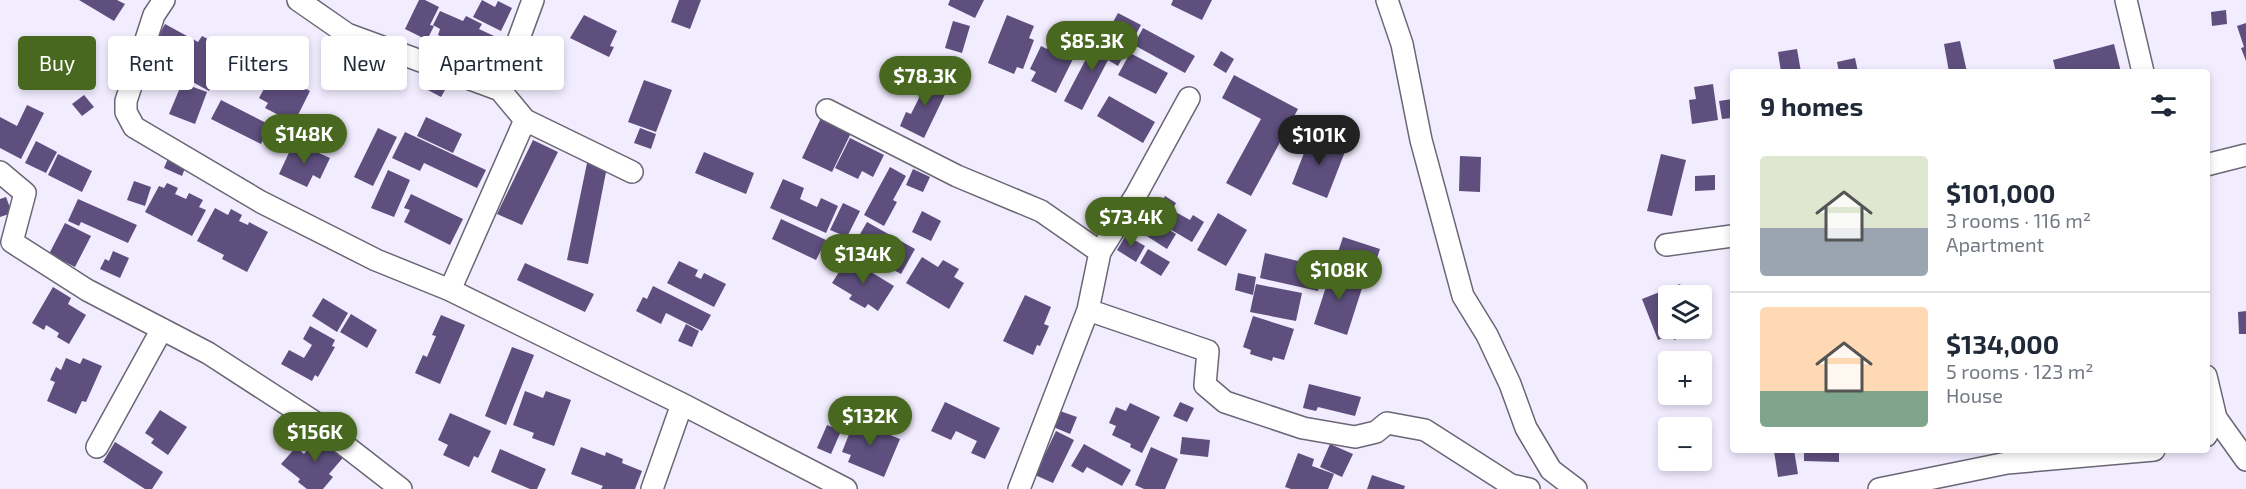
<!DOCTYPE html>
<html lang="en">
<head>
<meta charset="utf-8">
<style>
	:root { --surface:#fff; --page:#f6f6f7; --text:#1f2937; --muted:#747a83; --line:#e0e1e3; --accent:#47681e }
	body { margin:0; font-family:"Exo 2",sans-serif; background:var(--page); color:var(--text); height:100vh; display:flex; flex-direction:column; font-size:22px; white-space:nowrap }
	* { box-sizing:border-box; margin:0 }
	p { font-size:20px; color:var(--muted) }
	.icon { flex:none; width:33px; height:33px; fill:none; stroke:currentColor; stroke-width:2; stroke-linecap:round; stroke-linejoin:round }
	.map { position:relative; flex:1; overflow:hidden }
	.drawer { position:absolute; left:1730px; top:69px; width:480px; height:384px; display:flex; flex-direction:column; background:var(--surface); border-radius:6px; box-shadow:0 3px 9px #0003 }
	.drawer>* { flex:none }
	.guide { position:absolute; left:18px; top:36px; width:570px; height:54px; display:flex; gap:12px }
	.tools { position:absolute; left:1658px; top:285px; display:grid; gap:12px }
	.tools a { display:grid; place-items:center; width:54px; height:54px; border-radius:6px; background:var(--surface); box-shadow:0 3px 9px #0003; font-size:30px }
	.price { position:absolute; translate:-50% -51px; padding:0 14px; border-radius:21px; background:var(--accent); color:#fff; font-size:20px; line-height:39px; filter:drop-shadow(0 2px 3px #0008) }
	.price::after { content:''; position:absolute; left:50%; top:36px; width:18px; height:14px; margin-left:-9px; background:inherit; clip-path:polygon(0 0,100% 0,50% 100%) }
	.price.active { background:#222; color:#fff }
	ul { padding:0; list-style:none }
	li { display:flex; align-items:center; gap:18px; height:150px; padding:0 30px }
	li+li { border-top:2px solid var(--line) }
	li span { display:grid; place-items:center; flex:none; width:168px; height:120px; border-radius:6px; color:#555 }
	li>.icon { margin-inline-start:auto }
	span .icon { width:72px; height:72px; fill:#fffc; stroke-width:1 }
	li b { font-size:26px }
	h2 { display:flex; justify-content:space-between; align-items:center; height:72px; padding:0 30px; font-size:26px }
	.tag { padding:0 21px; border-radius:6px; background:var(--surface); box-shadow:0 3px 9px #0003; font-size:21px; line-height:54px }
	.tag.active { background:var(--accent); color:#fff }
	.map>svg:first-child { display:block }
	.building { fill:#5e4f7e }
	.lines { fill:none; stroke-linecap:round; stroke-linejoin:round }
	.street-casing { stroke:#6a6675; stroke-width:24 }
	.street { stroke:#fff; stroke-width:21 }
</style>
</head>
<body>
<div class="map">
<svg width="2246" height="489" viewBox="0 0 2246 489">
	<rect width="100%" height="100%" fill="#f1ecfe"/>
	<path class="building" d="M79,0H117L125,4L114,21Z
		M419,0H425L439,7L430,25L434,26L427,40L405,29Z
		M482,0L495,7L498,1L512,8L501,31L473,17Z
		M679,0H701L690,29L671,22Z
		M950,0H984L975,18L948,5Z
		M1173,0H1212L1202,20L1171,5Z
		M2226,10L2227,24L2212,26L2211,12Z
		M440,11L463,21L466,16L482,24L479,29L494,36L484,57L475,53L472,58L443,45L446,39L438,35L440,29L433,25Z
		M1118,13L1141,25L1130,45L1107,33Z
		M584,15L617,31L610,46L614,47L609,57L570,38Z
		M1007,15L1034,26L1029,38L1034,40L1023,69L1017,67L1014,74L988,63Z
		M953,21L970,26L962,53L945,48Z
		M2246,23V61L2241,48L2244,47L2237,26Z
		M165,24L198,42L202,36L217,44L214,51L228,58L209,91L147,57Z
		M1143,28L1195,56L1185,73L1134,45Z
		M1054,35L1079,47L1056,93L1031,81L1036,72L1030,69L1041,46L1047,49Z
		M251,36L290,55L283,69L245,49Z
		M1097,38L1125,53L1118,66L1108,60L1082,110L1064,101Z
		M1960,41L1967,72H1949L1944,44Z
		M2114,44L2121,72H2056L2053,60Z
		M1797,49L1801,72H1781L1778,52Z
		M1221,51L1234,59L1226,73L1213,65Z
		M1130,53L1168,73L1156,94L1118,75Z
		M1855,58L1858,72H1839L1837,62Z
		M273,72L310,91L294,123L265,108L268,103L259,98Z
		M432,73L449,83L441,97L424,88Z
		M925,75L949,86L924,138L900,126L906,112L911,114L921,94L917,92Z
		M1234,75L1298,109L1251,196L1226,183L1261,119L1222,98Z
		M644,80L672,90L656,132L628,122Z
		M182,83L207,92L195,124L169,114Z
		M1713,84L1718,120L1692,124L1689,100L1696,99L1694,87Z
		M84,95L94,107L82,116L72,104Z
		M1109,96L1155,122L1143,143L1097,116Z
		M1732,99V118L1722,119L1719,101Z
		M221,100L270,125L261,144L211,119Z
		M27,105L44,113L21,159L0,148V117L17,126Z
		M426,117L462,134L453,153L417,136Z
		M821,118L851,133L832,172L802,158Z
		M378,128L397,137L373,186L354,177Z
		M640,128L656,134L651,149L634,143Z
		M405,132L486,170L477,188L424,163L420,171L392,158Z
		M1311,135L1346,149L1327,198L1292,184Z
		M850,138L884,155L873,177L862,171L858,179L835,168Z
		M533,140L558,152L522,225L497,214Z
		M36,141L57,152L46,173L25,163Z
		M294,142L330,158L320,179L313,175L307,187L279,174Z
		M704,152L754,173L746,194L695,173Z
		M58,154L92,171L82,192L48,175Z
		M1661,154L1686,160L1672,216L1647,211Z
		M169,156L187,163L182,176L164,168Z
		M1460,156L1481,157L1480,192L1459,191Z
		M587,163L607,167L588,264L567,260Z
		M890,167L906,176L893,200L897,202L884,226L864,215Z
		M913,169L930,177L923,192L906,185Z
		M388,170L410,180L394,217L371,208Z
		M1715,175V190L1695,191V176Z
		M783,179L804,188L800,199L817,207L821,198L838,206L826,233L770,208Z
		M134,181L151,187L145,206L127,200Z
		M167,183L178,188L175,194L186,199L189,193L203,200L199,207L206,210L192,236L145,212L159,186L164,188Z
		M411,194L463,219L450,245L404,222L410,210L404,208Z
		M1165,196L1176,203L1172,210L1190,220L1193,215L1204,222L1192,242L1151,218Z
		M6,197L12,213L0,217V199Z
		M78,199L137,225L128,243L81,222L79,226L68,221Z
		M843,203L860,211L847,237L830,230Z
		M215,208L228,215L231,209L242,215L239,221L248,225L249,222L268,232L247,272L222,259L224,255L197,241Z
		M922,211L941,221L931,241L912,232Z
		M1218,213L1247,230L1226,266L1197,250Z
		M781,219L826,240L816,260L772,239Z
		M1151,219L1176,234L1167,249L1142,233Z
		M867,222L915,249L901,274L852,248Z
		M65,223L91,236L75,267L49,254Z
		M1126,235L1145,246L1136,262L1117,250Z
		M1343,237L1380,249L1373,270L1336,258Z
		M1148,249L1170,262L1161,276L1140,263Z
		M113,251L129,258L120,278L100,269L105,259L109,261Z
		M1265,253L1323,267L1318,291L1260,278Z
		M922,257L938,267L943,260L959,269L954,277L964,283L949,309L906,283Z
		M848,258L894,286L878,311L868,304L865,308L849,299L852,295L832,283Z
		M679,261L698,270L695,276L701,279L704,273L726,284L714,307L667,283Z
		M525,263L594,294L585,312L517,280Z
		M1333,265L1358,273L1355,279L1364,282L1347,335L1314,324Z
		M1238,273L1256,277L1253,295L1235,290Z
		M1256,284L1302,293L1296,321L1250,312Z
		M1680,284L1684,294L1693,290L1696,296H1668V328L1702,329L1674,340L1672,334L1658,340L1642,299Z
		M653,286L711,315L702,331L666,313L661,324L636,311L643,297L647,299Z
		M53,287L71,298L68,304L86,315L69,344L57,337L59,333L46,325L44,330L32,323Z
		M1025,295L1051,307L1044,324L1049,326L1040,346L1037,345L1033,355L1003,341Z
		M323,298L348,313L337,332L312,316Z
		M2246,311V334H2239L2238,312Z
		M351,314L377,330L367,348L340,332Z
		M441,315L465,325L440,384L415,373L423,355L427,357L436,336L432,335Z
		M1253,316L1294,329L1284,360L1273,357L1272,361L1250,354L1251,350L1243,347Z
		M686,324L699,331L692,347L678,341Z
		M310,326L335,340L332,346L335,347L318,377L315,375L312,381L281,364L289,350L304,358L312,345L303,339Z
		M512,347L534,355L506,425L485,416Z
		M66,358L80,364L83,358L102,366L86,402L82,401L76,414L47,401L55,382L50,380L56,367L61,370Z
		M1309,384L1361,397L1355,416L1318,407L1316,411L1303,408Z
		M525,391L543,398L546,391L571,400L554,446L532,438L534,433L513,425Z
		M945,402L1000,428L985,459L971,453L977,441L956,431L951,440L931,431Z
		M1180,402L1194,408L1187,422L1173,416Z
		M1130,403L1160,417L1142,453L1130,447L1131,444L1112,435L1116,426L1109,423L1116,407L1126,411Z
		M160,410L187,427L168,455L151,443L154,439L145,433Z
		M1057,410L1077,417L1070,434L1051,426Z
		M450,413L491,431L478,458L474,456L469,467L443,455L448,445L438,440Z
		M857,414L872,420L870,427L900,439L884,477L848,462L851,455L842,452Z
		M827,425L841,431L831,454L817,448Z
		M1056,431L1074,440L1053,483L1035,475Z
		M321,432L347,453L329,474L333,477L323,489H307L298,482L300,479L281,464L296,447L304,454Z
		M1182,437L1210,440L1208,457L1180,454Z
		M115,442L163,472L152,489H145L103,462Z
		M1084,444L1131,470L1122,486L1087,467L1083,473L1071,466Z
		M1330,444L1353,454L1342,477L1320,467Z
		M581,447L605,456L606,452L623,459L622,463L642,471L635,489H601L603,486L571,474Z
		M1151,447L1178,459L1165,489H1144L1135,485Z
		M500,449L546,469L537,489H530L491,472Z
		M1794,450L1798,474L1778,477L1774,451Z
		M1804,450H1839V462L1804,461Z
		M1298,453L1314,459L1312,466L1334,474L1328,489H1291L1285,487Z
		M1372,475L1405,486L1404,489H1367Z"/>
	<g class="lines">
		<defs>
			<path id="street" d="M164,0L154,15L126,101V112L134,127L261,202L376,260L450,290L682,404L846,489
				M298,0L347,34L500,90L525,120L632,172
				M1387,0L1402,44L1421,140L1463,296L1487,335L1510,384L1526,428L1551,470L1576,489
				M2126,0L2143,72
				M500,90L533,0
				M827,110L957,176L1041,211L1100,252
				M2206,165L2246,155
				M0,172L25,193L12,242L87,290L208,353L316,423L401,489
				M1666,245L1732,236
				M450,290L525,120
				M1088,310L1208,351L1205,385L1225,402L1303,428L1355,437L1376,432L1387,423L1425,430L1511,485L1529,489
				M2206,376L2216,418L2206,436
				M2216,418L2246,460
				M97,447L162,329
				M652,489L682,404
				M1019,489L1088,310L1100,252L1136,195L1189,98
				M1879,489L2007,463L2154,450"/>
		</defs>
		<use href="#street" class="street-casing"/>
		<use href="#street" class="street"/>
	</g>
</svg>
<div class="tools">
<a><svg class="icon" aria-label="layers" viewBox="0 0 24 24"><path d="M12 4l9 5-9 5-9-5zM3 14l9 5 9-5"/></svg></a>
<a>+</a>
<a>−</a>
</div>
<b class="price" style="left:1092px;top:72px">$85.3K</b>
<b class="price" style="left:925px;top:107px">$78.3K</b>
<b class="price" style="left:304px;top:165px">$148K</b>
<b class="price active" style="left:1319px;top:166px">$101K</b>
<b class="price" style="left:1131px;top:248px">$73.4K</b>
<b class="price" style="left:863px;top:285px">$134K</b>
<b class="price" style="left:1339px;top:301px">$108K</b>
<b class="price" style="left:870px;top:447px">$132K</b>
<b class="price" style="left:315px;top:463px">$156K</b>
<div class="guide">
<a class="tag active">Buy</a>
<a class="tag">Rent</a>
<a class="tag">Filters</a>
<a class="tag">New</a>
<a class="tag">Apartment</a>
</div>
<section class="drawer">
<h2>9 homes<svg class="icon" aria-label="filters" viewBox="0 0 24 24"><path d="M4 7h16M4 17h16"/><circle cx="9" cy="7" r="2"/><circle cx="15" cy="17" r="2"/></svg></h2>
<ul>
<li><span style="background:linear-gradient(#dfe7d0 60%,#9aa5b1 0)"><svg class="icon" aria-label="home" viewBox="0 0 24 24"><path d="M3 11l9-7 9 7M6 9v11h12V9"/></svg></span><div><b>$101,000</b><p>3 rooms · 116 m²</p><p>Apartment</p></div></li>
<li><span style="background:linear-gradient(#ffd9b3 70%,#7fa58c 0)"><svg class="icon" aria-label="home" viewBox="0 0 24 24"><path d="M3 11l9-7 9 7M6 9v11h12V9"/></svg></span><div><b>$134,000</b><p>5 rooms · 123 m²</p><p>House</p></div></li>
</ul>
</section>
</div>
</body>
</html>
